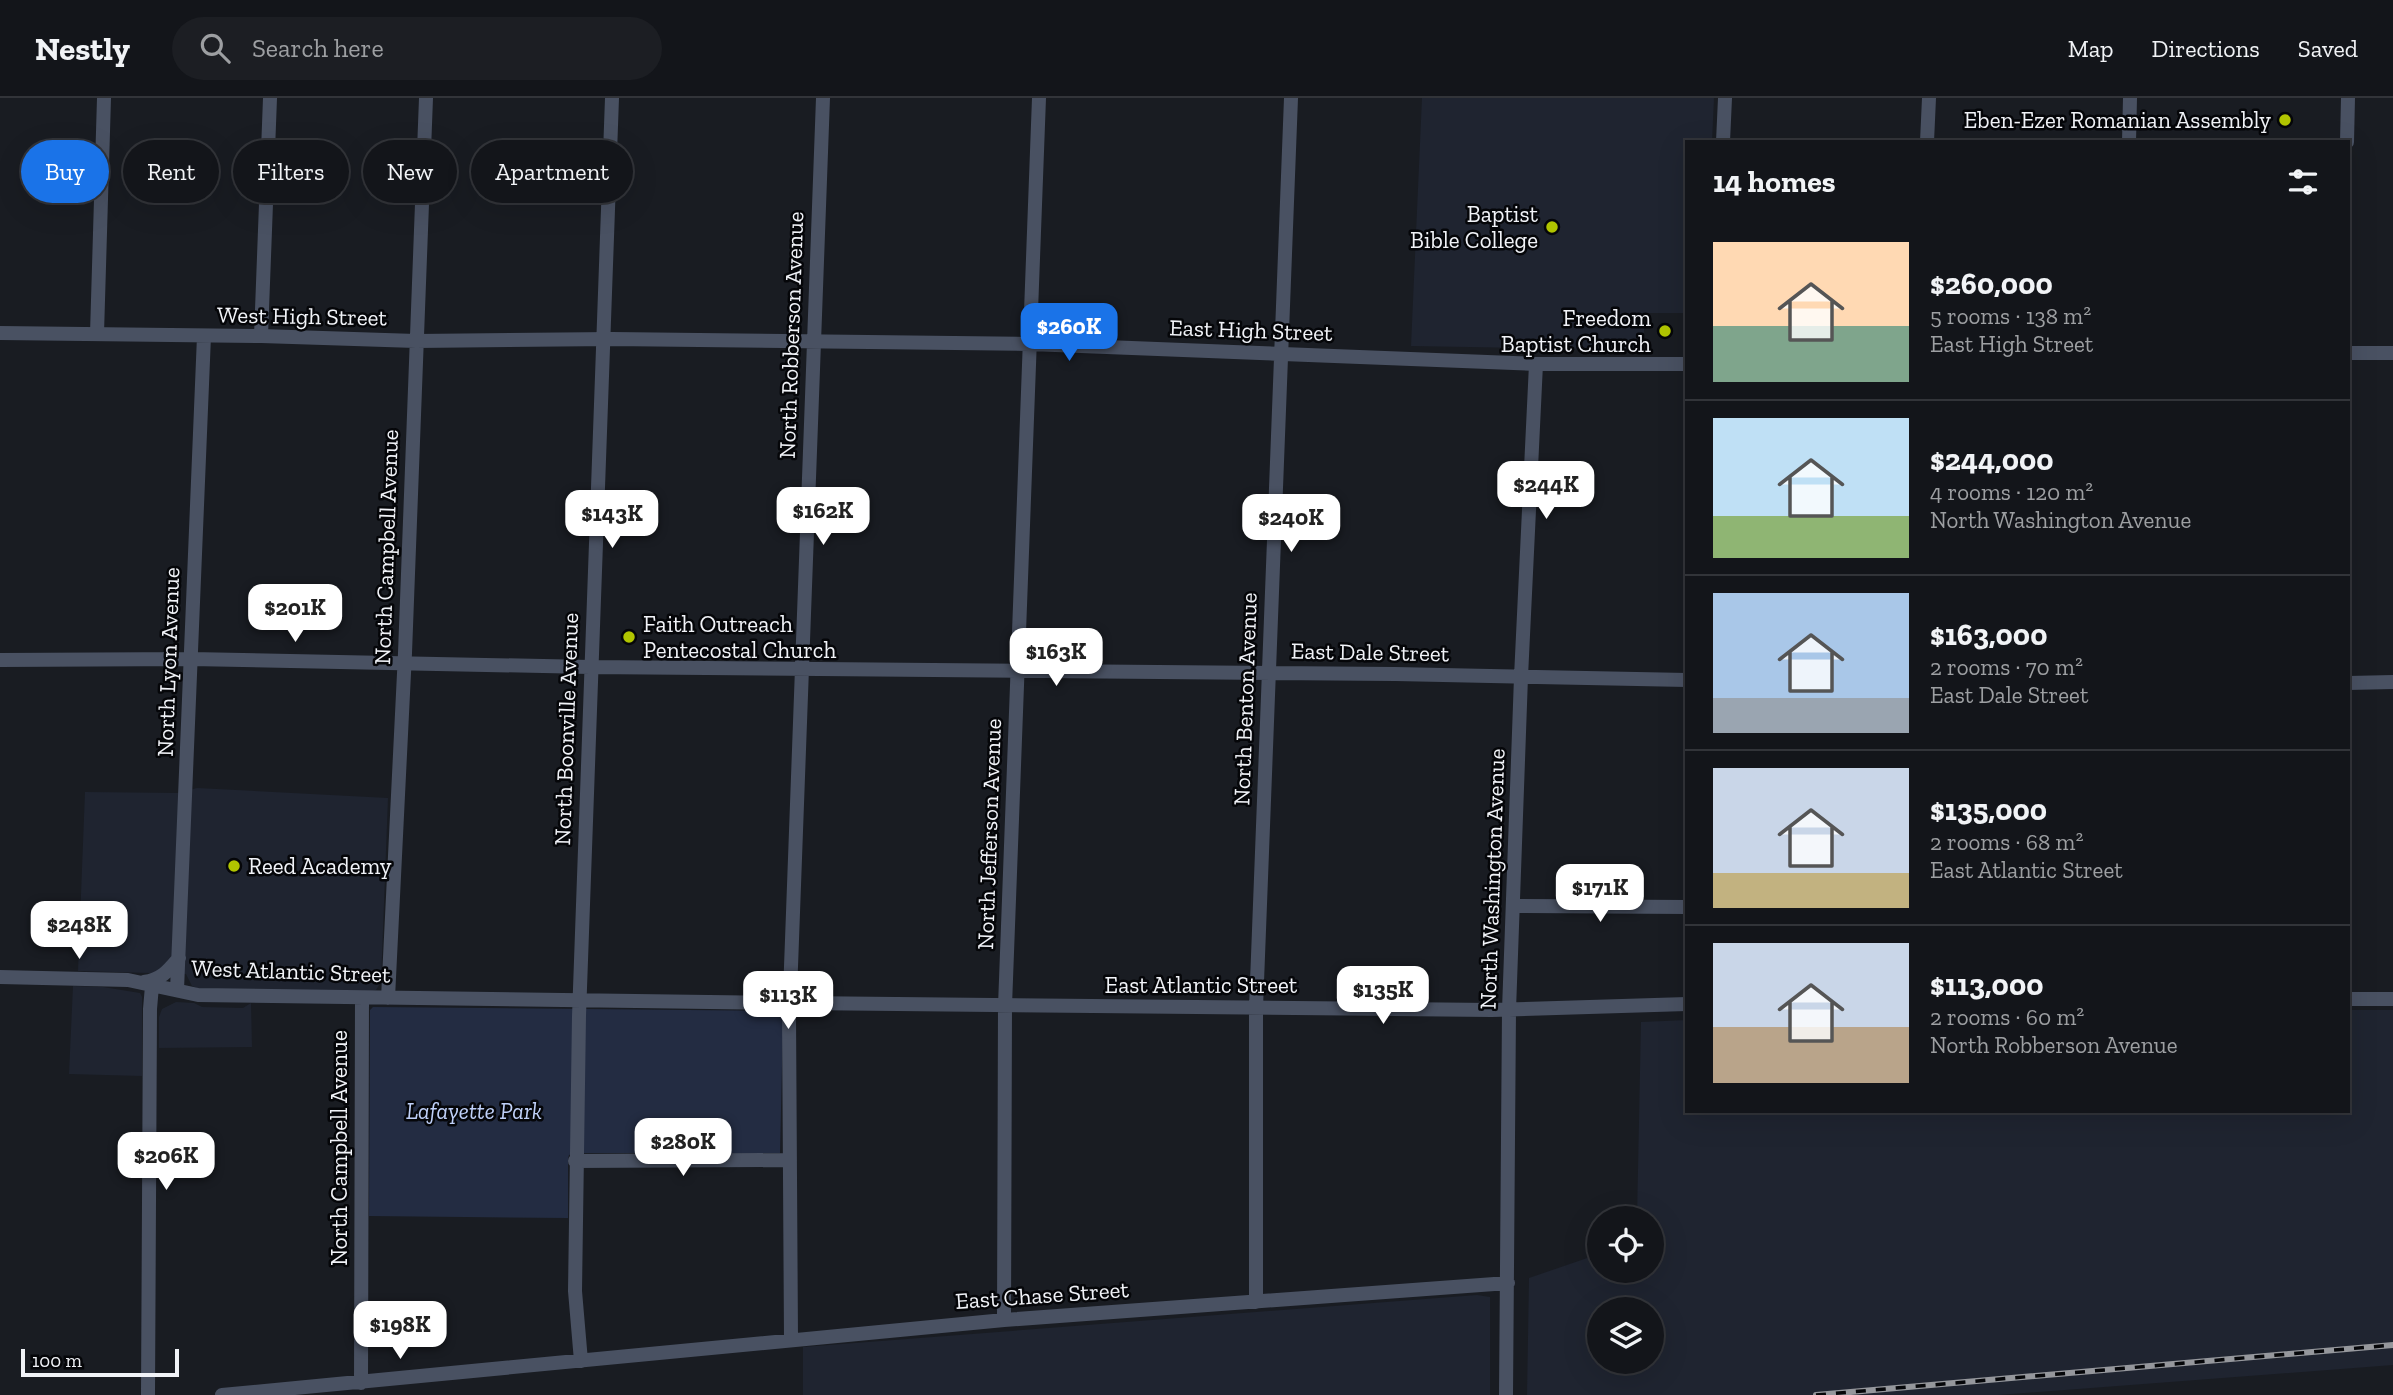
<!DOCTYPE html>
<html lang="en">
<head>
<meta charset="utf-8">
<style>
	:root { --surface:#13151a; --page:#1c1e23; --text:#f1f3f6; --muted:#9d9fa2; --line:#323439; --accent:#1a73e8 }
	body { margin:0; font-family:"Zilla Slab",serif; background:var(--page); color:var(--text); height:100vh; display:flex; flex-direction:column; font-size:26px; white-space:nowrap }
	* { box-sizing:border-box; margin:0 }
	p { font-size:23px; color:var(--muted) }
	.icon { flex:none; width:38px; height:38px; fill:none; stroke:currentColor; stroke-width:2; stroke-linecap:round; stroke-linejoin:round }
	.map { position:relative; flex:1; overflow:hidden }
	.side { position:absolute; left:1685px; top:42px; width:665px; height:973px; display:flex; flex-direction:column; background:var(--surface); border-radius:0px; box-shadow:0 7px 28px #0002,0 0 0 2px var(--line) }
	.side>* { flex:none }
	.banner { position:absolute; left:21px; top:42px; width:665px; height:63px; display:flex; gap:14px }
	.fabs { position:absolute; left:1587px; top:1108px; display:grid; gap:14px }
	.fabs a { display:grid; place-items:center; width:77px; height:77px; border-radius:50%; background:var(--surface); box-shadow:0 7px 28px #0002,0 0 0 2px var(--line); font-size:35px }
	.scale { position:absolute; left:21px; bottom:18px; width:158px; box-sizing:border-box; padding-left:7px; border:4px solid #f1f3f8; border-top:0; font-size:19px; line-height:24px; white-space:nowrap; color:#f1f3f8; -webkit-text-stroke:5px #050609; paint-order:stroke }
	.price { position:absolute; translate:-50% -60px; padding:0 16px; border-radius:14px; background:#fff; color:#222; font-size:23px; line-height:46px; filter:drop-shadow(0 2px 4px #0008) }
	.price::after { content:''; position:absolute; left:50%; top:42px; width:21px; height:16px; margin-left:-10px; background:inherit; clip-path:polygon(0 0,100% 0,50% 100%) }
	.price.active { background:var(--accent); color:#fff }
	ul { padding:0; list-style:none }
	li { display:flex; align-items:center; gap:21px; height:175px; padding:0 28px }
	li+li { border-top:2px solid var(--line) }
	li span { display:grid; place-items:center; flex:none; width:196px; height:140px; border-radius:0px; color:#555 }
	li>.icon { margin-inline-start:auto }
	span .icon { width:84px; height:84px; fill:#fffc; stroke-width:1 }
	li b { font-size:30px }
	h2 { display:flex; justify-content:space-between; align-items:center; height:84px; padding:0 28px; font-size:30px }
	.tag { padding:0 24px; border-radius:32px; background:var(--surface); box-shadow:0 7px 28px #0002,0 0 0 2px var(--line); font-size:24px; line-height:63px }
	.tag.active { background:var(--accent); color:#fff }
	header { display:flex; align-items:center; gap:42px; box-sizing:border-box; height:98px; padding:0 35px; background:var(--surface); border-bottom:2px solid var(--line) }
	header strong { font-size:33px }
	nav { display:flex; gap:38px; margin-inline-start:auto; font-size:24px }
	.search { width:490px; height:63px; background:var(--page); display:flex; align-items:center; gap:18px; box-sizing:border-box; padding:0 24px; border-radius:38px; color:var(--muted); font-size:26px }
	.map>svg:first-child { display:block }
	.built { fill:#1f2430; fill-rule:evenodd }
	.green { fill:#232c42 }
	.lines { fill:none; stroke-linecap:round; stroke-linejoin:round }
	.minor { stroke:#495162; stroke-width:14 }
	.rail-casing { stroke:#95979c; stroke-width:6 }
	.rail { stroke:#050609; stroke-width:3.5; stroke-dasharray:10; stroke-linecap:butt }
	.poi-dot { fill:#b1c500; stroke:#050609; stroke-width:2.5 }
	.labels { text-anchor:middle; stroke-width:5; stroke-linejoin:round; paint-order:stroke }
	.poi-label { font-size:23px; fill:#f1f3f8; stroke:#050609; text-anchor:end }
	.street-label { font-size:23px; fill:#f1f3f8; stroke:#050609 }
	.park-label { font-size:23px; font-style:italic; fill:#bfd0f8; stroke:#050609 }
</style>
</head>
<body>
<header>
<strong>Nestly</strong>
<div class="search"><svg class="icon" aria-label="search" viewBox="0 0 24 24"><circle cx="10" cy="10" r="6"/><path d="M15 15l6 6"/></svg>Search here</div>
<nav><a>Map</a><a>Directions</a><a>Saved</a></nav>
</header>
<div class="map">
<svg width="2393" height="1297" viewBox="0 0 2393 1297">
	<rect width="100%" height="100%" fill="#191c22"/>
	<path class="built" d="M1422,0H1714L1712,44H1687V215H1645L1643,252L1411,248Z
		M197,690L388,700L381,884L376,892L372,893L199,891L192,888L186,876L78,873L85,694L179,695Z
		M73,888L103,889L140,895L142,899V978L69,976Z
		M176,904L194,905L202,909L243,910L251,905L252,949L159,950V919L162,911Z
		M2349,912H2393V1267L1998,1297H1527L1529,1180L1599,1156L1600,1172H1652V1120H1637L1641,924L1687,922V1013H2348ZM1600,1211H1652V1264H1600Z
		M1477,1197L1490,1199V1297H803V1249Z"/>
	<path class="green" d="M373,909L777,913L782,917L783,925L780,1055H575L569,1057L568,1061V1120L369,1118L370,912Z"/>
	<g class="lines">
		<path class="minor" d="M1723,44L1725,0
			M1927,44L1929,0
			M2129,44L2130,0
			M2347,44L2348,0
			M0,235L261,238L416,243L612,241L1030,246L1536,266H1687
			M97,236L104,0
			M261,238L270,0
			M2348,255H2393
			M0,562L191,561L590,569L1395,576L1687,582
			M2348,585L2393,584
			M1513,808L1687,809
			M0,879L128,882L198,897L780,905
			M144,884C162,881 168,873 179,860
			M177,892L204,238
			M790,896L823,0
			M388,900L405,555L426,0
			M2348,901H2393
			M799,905L1492,912L1687,906
			M789,916L791,1241
			M575,1063L790,1062
			M1256,1204V910L1291,0
			M1004,1222L1005,908L1039,0
			M581,1263L575,1193L579,918L612,0
			M361,1285L362,900
			M148,1297L150,911L152,888
			M222,1297L1004,1222L1508,1185
			M1506,1297L1509,912L1521,579L1536,266"/>
		<defs>
			<path id="rail" d="M1816,1297L2393,1247"/>
		</defs>
		<use href="#rail" class="rail-casing"/>
		<use href="#rail" class="rail"/>
	</g>
	<g class="poi-dot">
		<circle cx="2285" cy="22" r="7"/>
		<circle cx="1552" cy="129" r="7"/>
		<circle cx="1665" cy="233" r="7"/>
		<circle cx="629" cy="539" r="7"/>
		<circle cx="234" cy="768" r="7"/>
	</g>
	<g class="labels">
		<g class="poi-label">
			<text x="2271" y="30">Eben-Ezer Romanian Assembly</text>
			<text x="1538" y="124">Baptist<tspan x="1538" dy="26">Bible College</tspan></text>
			<text x="1651" y="228">Freedom<tspan x="1651" dy="26">Baptist Church</tspan></text>
			<text x="643" y="534" text-anchor="start">Faith Outreach<tspan x="643" dy="26">Pentecostal Church</tspan></text>
			<text x="248" y="776" text-anchor="start">Reed Academy</text>
		</g>
		<g class="street-label">
			<text transform="translate(302 218) rotate(1)" y="8">West High Street</text>
			<text transform="translate(1251 232) rotate(2)" y="8">East High Street</text>
			<text transform="translate(791 237) rotate(-88)" y="8">North Robberson Avenue</text>
			<text transform="translate(386 449) rotate(-88)" y="8">North Campbell Avenue</text>
			<text transform="translate(1370 554) rotate(1)" y="8">East Dale Street</text>
			<text transform="translate(168 564) rotate(-88)" y="8">North Lyon Avenue</text>
			<text transform="translate(1245 601) rotate(-88)" y="8">North Benton Avenue</text>
			<text transform="translate(566 631) rotate(-88)" y="8">North Boonville Avenue</text>
			<text transform="translate(989 736) rotate(-88)" y="8">North Jefferson Avenue</text>
			<text transform="translate(1492 781) rotate(-88)" y="8">North Washington Avenue</text>
			<text transform="translate(291 873) rotate(2)" y="8">West Atlantic Street</text>
			<text x="1201" y="895">East Atlantic Street</text>
			<text transform="translate(339 1050) rotate(-90)" y="8">North Campbell Avenue</text>
			<text transform="translate(1042 1197) rotate(-4)" y="8">East Chase Street</text>
		</g>
		<g class="park-label">
			<text x="474" y="1021">Lafayette Park</text>
		</g>
	</g>
</svg>
<div class="fabs">
<a><svg class="icon" aria-label="locate" viewBox="0 0 24 24"><circle cx="12" cy="12" r="6"/><path d="M12 2v4M12 18v4M2 12h4M18 12h4"/></svg></a>
<a><svg class="icon" aria-label="layers" viewBox="0 0 24 24"><path d="M12 4l9 5-9 5-9-5zM3 14l9 5 9-5"/></svg></a>
</div>
<div class="scale">100 m</div>
<b class="price active" style="left:1069px;top:265px">$260K</b>
<b class="price" style="left:1546px;top:423px">$244K</b>
<b class="price" style="left:823px;top:449px">$162K</b>
<b class="price" style="left:612px;top:452px">$143K</b>
<b class="price" style="left:1291px;top:456px">$240K</b>
<b class="price" style="left:295px;top:546px">$201K</b>
<b class="price" style="left:1056px;top:590px">$163K</b>
<b class="price" style="left:1600px;top:826px">$171K</b>
<b class="price" style="left:79px;top:863px">$248K</b>
<b class="price" style="left:1383px;top:928px">$135K</b>
<b class="price" style="left:788px;top:933px">$113K</b>
<b class="price" style="left:683px;top:1080px">$280K</b>
<b class="price" style="left:166px;top:1094px">$206K</b>
<b class="price" style="left:400px;top:1263px">$198K</b>
<div class="banner">
<a class="tag active">Buy</a>
<a class="tag">Rent</a>
<a class="tag">Filters</a>
<a class="tag">New</a>
<a class="tag">Apartment</a>
</div>
<section class="side">
<h2>14 homes<svg class="icon" aria-label="filters" viewBox="0 0 24 24"><path d="M4 7h16M4 17h16"/><circle cx="9" cy="7" r="2"/><circle cx="15" cy="17" r="2"/></svg></h2>
<ul>
<li><span style="background:linear-gradient(#ffd9b3 60%,#7fa58c 0)"><svg class="icon" aria-label="home" viewBox="0 0 24 24"><path d="M3 11l9-7 9 7M6 9v11h12V9"/></svg></span><div><b>$260,000</b><p>5 rooms · 138 m²</p><p>East High Street</p></div></li>
<li><span style="background:linear-gradient(#bfe0f5 70%,#8fb573 0)"><svg class="icon" aria-label="home" viewBox="0 0 24 24"><path d="M3 11l9-7 9 7M6 9v11h12V9"/></svg></span><div><b>$244,000</b><p>4 rooms · 120 m²</p><p>North Washington Avenue</p></div></li>
<li><span style="background:linear-gradient(#a9c7e8 75%,#9aa5b1 0)"><svg class="icon" aria-label="home" viewBox="0 0 24 24"><path d="M3 11l9-7 9 7M6 9v11h12V9"/></svg></span><div><b>$163,000</b><p>2 rooms · 70 m²</p><p>East Dale Street</p></div></li>
<li><span style="background:linear-gradient(#c9d6e8 75%,#c2b280 0)"><svg class="icon" aria-label="home" viewBox="0 0 24 24"><path d="M3 11l9-7 9 7M6 9v11h12V9"/></svg></span><div><b>$135,000</b><p>2 rooms · 68 m²</p><p>East Atlantic Street</p></div></li>
<li><span style="background:linear-gradient(#c9d6e8 60%,#b9a48a 0)"><svg class="icon" aria-label="home" viewBox="0 0 24 24"><path d="M3 11l9-7 9 7M6 9v11h12V9"/></svg></span><div><b>$113,000</b><p>2 rooms · 60 m²</p><p>North Robberson Avenue</p></div></li>
</ul>
</section>
</div>
</body>
</html>
